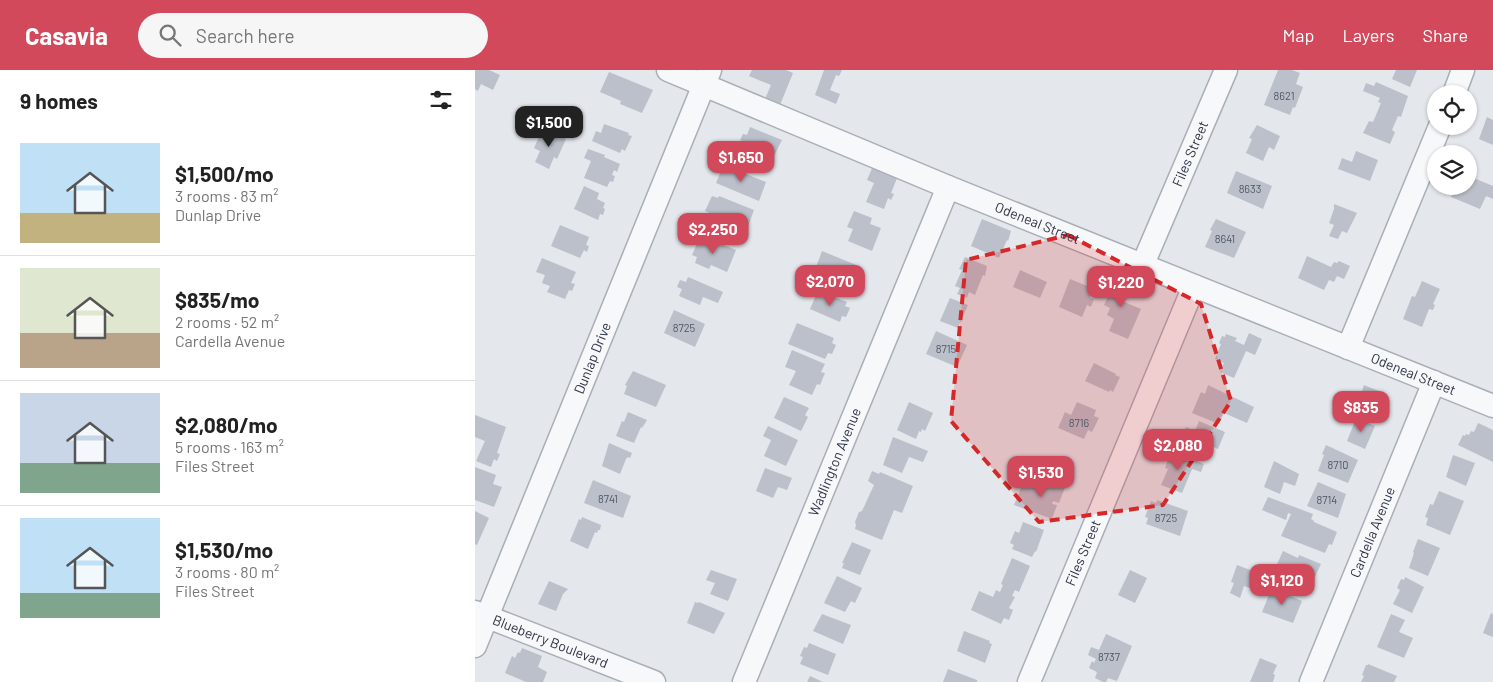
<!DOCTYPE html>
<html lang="en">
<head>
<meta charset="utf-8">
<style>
	:root { --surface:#fff; --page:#f6f6f6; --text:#222; --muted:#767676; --line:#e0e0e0; --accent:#d1495b }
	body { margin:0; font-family:Barlow,sans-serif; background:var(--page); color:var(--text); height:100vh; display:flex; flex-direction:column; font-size:19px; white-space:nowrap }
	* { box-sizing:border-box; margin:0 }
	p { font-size:16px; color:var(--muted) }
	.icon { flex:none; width:28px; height:28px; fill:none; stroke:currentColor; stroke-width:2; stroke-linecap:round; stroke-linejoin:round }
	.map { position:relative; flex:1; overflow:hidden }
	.drawer { display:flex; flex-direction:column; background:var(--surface); width:475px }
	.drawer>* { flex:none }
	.tools { position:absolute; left:952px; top:15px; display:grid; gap:10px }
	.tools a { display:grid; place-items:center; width:50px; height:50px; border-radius:50%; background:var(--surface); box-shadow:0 1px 4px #0004; font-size:25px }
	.price { position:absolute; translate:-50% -42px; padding:0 11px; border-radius:10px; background:var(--accent); color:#fff; font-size:16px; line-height:32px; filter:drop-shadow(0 1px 2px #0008) }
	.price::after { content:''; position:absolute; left:50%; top:30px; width:15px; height:11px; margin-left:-8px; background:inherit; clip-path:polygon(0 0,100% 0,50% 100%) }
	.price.selected { background:#222; color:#fff }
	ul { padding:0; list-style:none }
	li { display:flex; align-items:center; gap:15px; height:125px; padding:0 20px }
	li+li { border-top:1px solid var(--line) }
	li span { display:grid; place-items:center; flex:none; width:140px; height:100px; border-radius:0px; color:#555 }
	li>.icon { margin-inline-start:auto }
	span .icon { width:60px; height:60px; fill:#fffc; stroke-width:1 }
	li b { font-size:21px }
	h2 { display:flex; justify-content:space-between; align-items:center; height:60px; padding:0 20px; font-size:21px }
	header { display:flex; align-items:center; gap:30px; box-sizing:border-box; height:70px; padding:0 25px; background:var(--accent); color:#fff }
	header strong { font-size:24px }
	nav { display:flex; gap:28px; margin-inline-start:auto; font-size:18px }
	.search { width:350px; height:45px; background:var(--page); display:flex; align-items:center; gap:12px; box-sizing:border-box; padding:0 18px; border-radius:28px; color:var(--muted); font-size:19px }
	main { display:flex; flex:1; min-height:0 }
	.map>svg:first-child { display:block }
	.building { fill:#bbc0ca }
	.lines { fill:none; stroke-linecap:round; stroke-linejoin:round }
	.minor-casing { stroke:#a9aeb7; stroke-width:25 }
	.minor { stroke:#f7f8fa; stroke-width:22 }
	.marked { fill:#d62828; fill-opacity:0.2; stroke:#d62828; stroke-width:4; stroke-dasharray:10 6; stroke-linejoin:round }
	.labels { text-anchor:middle; stroke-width:5; stroke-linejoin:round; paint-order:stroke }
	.number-label { font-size:11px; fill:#4f5766 }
	.street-label { font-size:14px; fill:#2b3445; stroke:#f4f6f9 }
</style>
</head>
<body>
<header>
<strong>Casavia</strong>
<div class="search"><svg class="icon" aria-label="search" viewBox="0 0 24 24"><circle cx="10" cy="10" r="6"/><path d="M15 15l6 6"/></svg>Search here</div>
<nav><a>Map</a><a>Layers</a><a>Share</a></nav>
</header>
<main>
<section class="drawer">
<h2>9 homes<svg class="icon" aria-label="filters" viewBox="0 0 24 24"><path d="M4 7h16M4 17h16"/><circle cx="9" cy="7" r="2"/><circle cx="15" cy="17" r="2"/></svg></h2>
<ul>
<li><span style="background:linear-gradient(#bfe0f5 70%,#c2b280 0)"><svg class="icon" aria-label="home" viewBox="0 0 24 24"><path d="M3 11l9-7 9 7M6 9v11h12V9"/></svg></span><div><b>$1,500/mo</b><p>3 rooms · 83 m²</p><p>Dunlap Drive</p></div></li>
<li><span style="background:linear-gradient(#dfe7d0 65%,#b9a48a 0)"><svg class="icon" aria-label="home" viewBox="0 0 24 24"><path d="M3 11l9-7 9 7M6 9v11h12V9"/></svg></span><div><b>$835/mo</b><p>2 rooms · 52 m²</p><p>Cardella Avenue</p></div></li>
<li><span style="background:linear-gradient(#c9d6e8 70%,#7fa58c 0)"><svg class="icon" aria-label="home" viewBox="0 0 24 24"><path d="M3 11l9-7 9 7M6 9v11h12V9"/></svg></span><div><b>$2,080/mo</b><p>5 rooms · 163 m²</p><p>Files Street</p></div></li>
<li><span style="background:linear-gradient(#bfe0f5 75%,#7fa58c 0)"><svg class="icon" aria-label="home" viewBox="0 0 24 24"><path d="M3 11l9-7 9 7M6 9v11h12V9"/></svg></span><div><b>$1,530/mo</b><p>3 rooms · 80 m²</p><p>Files Street</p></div></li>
</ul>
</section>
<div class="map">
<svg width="1018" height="612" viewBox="0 0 1018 612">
	<rect width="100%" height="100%" fill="#e4e7ec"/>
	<path class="building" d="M0,0H14L25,5L18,20L6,14L3,21L0,19Z
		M277,0H311L318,3L305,35L290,29L296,15L274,6Z
		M349,0H367L364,6L361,5L355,20L365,24L361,34L340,25Z
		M803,0H817L825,3L821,14L828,17L820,38L818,37L815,45L789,35Z
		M921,0H942L935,17L917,9Z
		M134,2L178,20L167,43L145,34L146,31L125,22Z
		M901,12L933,26L926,47L923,46L917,60L920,62L915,74L888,63L894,51L898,52L906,33L903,32L905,28L888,21L891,13L899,16Z
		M1012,47L1018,50V75L1004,69Z
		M129,54L154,63L153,65L157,66L150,81L147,79L145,83L117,71L121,61L126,63Z
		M782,55L805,66L799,80L794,77L788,91L771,83L777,69L774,68Z
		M275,57L307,70L297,90L266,78L269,72L265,70L268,64L272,65Z
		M68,58L91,69L82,89L79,87L74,99L60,92L65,81L59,78Z
		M113,79L130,85L129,87L145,94L142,102L139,100L137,105L140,106L138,112L135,111L132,117L109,108L116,91L109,88Z
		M881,81L903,90L895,111L863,99L867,88L877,92Z
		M248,96L252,98L253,97L291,112L284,131L241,113Z
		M398,96L423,106L416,123L419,124L416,130L413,128L409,139L391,132L399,113L392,110Z
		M761,101L797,116L788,139L752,123Z
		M994,106L1018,116V129L1011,126L1005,139L976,127L981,116H994Z
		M109,116L124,123L122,129L130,133L128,138L130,139L128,145L125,144L123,150L99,139Z
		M237,126L243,128L244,126L279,140L272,159L230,141Z
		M859,134L882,143L872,163L867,161L863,169L854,166L859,155L854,153L859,139Z
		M379,141L397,148L395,154L406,158L397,181L373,171L378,159L372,157Z
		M507,149L536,161L533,171L532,170L524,188L496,176Z
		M741,149L771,162L759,188L730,177L737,161L735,160Z
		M85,155L114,167L111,175L114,176L112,182L109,180L105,188L76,176Z
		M231,168L261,180L252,202L236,195L234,199L220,193L222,187L217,185L224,169L229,172Z
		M347,181L386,197L385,200L389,201L385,211L381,209L379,215L340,200Z
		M832,186L856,197L859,192L862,193L864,191L875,196L869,209L862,206L859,212L854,210L849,220L823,208Z
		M490,187L512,196L510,206L508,205L500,225L494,222L492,228L482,224L485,218L480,216L487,200L484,199Z
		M67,188L101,202L96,213L100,214L97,221L94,220L90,229L72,222L75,216L67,213L70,205L61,202Z
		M545,200L572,212L565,228L538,217Z
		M213,207L248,222L243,233L228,227L225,235L204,226L207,219L202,217L205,210L211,212Z
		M643,207L659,214L653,226L650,224L647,231L666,239L653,269L634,261L639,249L632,245L635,238L629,235L633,227L628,225L633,214L638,217Z
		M595,209L617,218L615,228L619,229L616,237L612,235L607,247L584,237Z
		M947,211L965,219L958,234L960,235L958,240L954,239L947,257L928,249L937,226L940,227Z
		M351,224L372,232L370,236L375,238L371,247L367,246L365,252L335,239L341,225L350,228Z
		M475,228L493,235L483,258L465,251Z
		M199,240L230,254L220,277L189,263Z
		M322,253L359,268L357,273L361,275L357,284L353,283L350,289L313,274Z
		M461,261L492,275L482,297L451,284Z
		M774,263L787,269L780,285L771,281L759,308L745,302L749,293L740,289L746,274L744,273L747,266L750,267L751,264L762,268L760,271L769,275Z
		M317,280L350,294L346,302L350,303L345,315L342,314L337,325L314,315L321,301L310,297Z
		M619,293L641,304L640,305L645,307L638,322L635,320L634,322L610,311Z
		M158,301L191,315L181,337L149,324L152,316L150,315Z
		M733,315L779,337L772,353L749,343L744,354L717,343L726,322L730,324Z
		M889,315L911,324L899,349L880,341Z
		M309,327L334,338L330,345L333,347L326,361L299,348Z
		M434,332L458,343L450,361L447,359L446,362L444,361L441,369L422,360Z
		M602,332L621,340L619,346L624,348L617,362L613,360L609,369L583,358L590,342L596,345Z
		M153,342L172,350L167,358L166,357L159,373L141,366L147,351L149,352Z
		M0,345L31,357L22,383L25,384L22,391L19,389L16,397L1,391L10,371L0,367Z
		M879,347L900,356L890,379L872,371L880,351L878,350Z
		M724,351L750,362L743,379L730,373L724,386L703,377L711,357L720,361Z
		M1003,353L1018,360V392L983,375L988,365L990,366L991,364L994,365L996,361L999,362Z
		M293,356L323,370L311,396L289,386L296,370L288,366Z
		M418,367L453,381L448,392L434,387L427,403L408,395Z
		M134,373L157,383L155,388L153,387L151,389L145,404L127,396Z
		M851,375L883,390L873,413L843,401L849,385L847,384Z
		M689,378L700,382L697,391L706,395L710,386L729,394L726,402L717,399L707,423L686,415L693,399L690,398L693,390L685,387Z
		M978,385L1000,393L991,416L971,407Z
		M799,391L824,404L820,416L809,412L805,424L789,417Z
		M0,397L21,405L18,414L27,417L19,437L0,430Z
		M290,398L317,408L312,420L303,417L298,428L281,421Z
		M397,401L404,404L405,402L438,416L427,443L419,440L407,470L380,459L381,455L380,452L384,442L387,441L399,415L393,411Z
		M573,409L591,415L584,433L578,431L577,434L582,435L577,449L539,435L548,413L569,421Z
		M118,410L156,426L148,448L109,433Z
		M843,412L871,424L863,448L832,436Z
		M964,421L989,431L975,465L951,455L953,448L950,447L955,434L958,435Z
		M793,427L838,444L836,449L839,451V452L862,462L857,475L854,474L850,483L806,466L816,444L813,443L811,450L787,440Z
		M682,430L713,441L705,466L671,454L673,448L670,447L676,431L681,433Z
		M0,441L14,448L2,475L0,474Z
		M107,447L126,455L125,460H123L122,463L120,462L113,479L95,471L104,449L106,450Z
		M548,452L569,460L561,482L560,481L557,487L537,479L539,475L535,473L540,461L544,463Z
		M943,469L965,478L953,506L934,498L939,483L938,482Z
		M377,472L396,480L385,505L367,498L369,493H367Z
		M808,481L823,488L824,485L846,494L834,519L798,503Z
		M537,488L555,496L544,522L540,520L537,526L540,527L534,538L538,540L534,550L529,548L526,554L496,540L504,521L518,527L521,520L525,522L528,515L526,514Z
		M762,495L783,503L777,519L769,516L765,528L755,523L759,513L756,512Z
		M236,500L262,509L253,531L235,524L240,513L231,510Z
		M655,500L672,508L660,533L643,525Z
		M362,506L387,518L380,533L376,531L370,542L349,533Z
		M930,507L949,517L937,543L918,534L925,520L922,518L926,509L929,510Z
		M74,511L93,519L88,524L81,541L63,534Z
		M796,520L807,525L808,523L827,531L818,553L787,542Z
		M220,532L223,533L224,532L250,543L239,564L212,553Z
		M1016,543L1018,544V567L1008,563Z
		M347,544L376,555L368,574L338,561Z
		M916,544L930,550L924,562L938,568L929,588L902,577Z
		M489,561L515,571L514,573L517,574L510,593L482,581Z
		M631,564L657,576L642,611L633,608L631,612H628L620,608L622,602L614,598L617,591L619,593L621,589L613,585L616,577L624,580Z
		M334,573L361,584L353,605L325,594L328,587L325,586L329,577L332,578Z
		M47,578L67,586L63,597L72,602L68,612H51L30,603L37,586L40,588L43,582L45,583Z
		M785,588L802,595L798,604L800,605L798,612H775Z
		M893,594L922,606L919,612H886L889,606L887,605L891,595H893Z
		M473,599L502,610V612H468Z
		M335,606L348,612H332Z"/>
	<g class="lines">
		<defs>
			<g id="minor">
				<path id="s1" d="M193,0L473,117L1018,336"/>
				<path d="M979,24L988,0"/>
				<path id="s2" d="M668,194L751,0"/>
				<path d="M873,278L965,56"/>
				<path id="s3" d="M0,542L179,612"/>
				<path id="s4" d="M0,576L235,0"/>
				<path id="s5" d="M269,612L473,117"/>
				<path id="s6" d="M554,612L719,216"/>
				<path id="s7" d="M836,612L959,312"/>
			</g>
		</defs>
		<use href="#minor" class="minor-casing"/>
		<use href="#minor" class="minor"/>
	</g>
	<path class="marked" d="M593,165L726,234L756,331L688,435L564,452L476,351L491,190Z"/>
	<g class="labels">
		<g class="number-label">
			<text x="809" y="30">8621</text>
			<text x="775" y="123">8633</text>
			<text x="750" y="173">8641</text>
			<text x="209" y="262">8725</text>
			<text x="471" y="283">8715</text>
			<text x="604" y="357">8716</text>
			<text x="863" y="399">8710</text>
			<text x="133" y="433">8741</text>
			<text x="852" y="434">8714</text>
			<text x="691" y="452">8725</text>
			<text x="634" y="591">8737</text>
		</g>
		<g class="street-label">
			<text dy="5" stroke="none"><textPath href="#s2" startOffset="120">Files Street</textPath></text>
			<text dy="5" stroke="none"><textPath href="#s1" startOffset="400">Odeneal Street</textPath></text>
			<text dy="5" stroke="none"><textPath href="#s4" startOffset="311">Dunlap Drive</textPath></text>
			<text dy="5" stroke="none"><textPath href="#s1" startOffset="805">Odeneal Street</textPath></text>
			<text dy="5" stroke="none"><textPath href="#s5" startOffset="238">Wadlington Avenue</textPath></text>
			<text dy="5" stroke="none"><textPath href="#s7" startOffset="162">Cardella Avenue</textPath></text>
			<text dy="5" stroke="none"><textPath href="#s6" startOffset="140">Files Street</textPath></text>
			<text dy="5" stroke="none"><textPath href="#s3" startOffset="81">Blueberry Boulevard</textPath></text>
		</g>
	</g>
</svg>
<div class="tools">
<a><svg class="icon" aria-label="locate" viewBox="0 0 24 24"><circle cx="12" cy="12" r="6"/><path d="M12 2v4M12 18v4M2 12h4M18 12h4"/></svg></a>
<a><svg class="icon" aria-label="layers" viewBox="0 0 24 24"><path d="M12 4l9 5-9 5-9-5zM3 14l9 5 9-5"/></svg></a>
</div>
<b class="price selected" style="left:74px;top:78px">$1,500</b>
<b class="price" style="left:266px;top:113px">$1,650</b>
<b class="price" style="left:238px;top:185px">$2,250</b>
<b class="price" style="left:355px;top:237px">$2,070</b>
<b class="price" style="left:646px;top:238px">$1,220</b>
<b class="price" style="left:886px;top:363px">$835</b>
<b class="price" style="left:703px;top:401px">$2,080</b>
<b class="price" style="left:566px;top:428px">$1,530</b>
<b class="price" style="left:807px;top:536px">$1,120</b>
</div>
</main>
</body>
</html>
